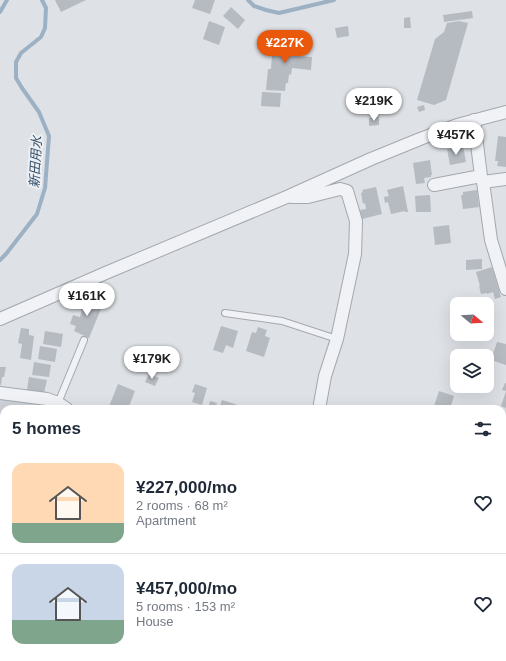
<!DOCTYPE html>
<html lang="en">
<head>
<meta charset="utf-8">
<style>
	:root { --surface:#fff; --page:#f2f2f3; --text:#1f2937; --muted:#747a83; --line:#e0e1e3; --accent:#ea580c }
	body { margin:0; font-family:Arial,"Noto Sans JP",sans-serif; background:var(--page); color:var(--text); height:100vh; display:flex; flex-direction:column; font-size:15px; white-space:nowrap }
	* { box-sizing:border-box; margin:0 }
	p { font-size:13px; color:var(--muted) }
	.icon { flex:none; width:22px; height:22px; fill:none; stroke:currentColor; stroke-width:2; stroke-linecap:round; stroke-linejoin:round }
	.map { position:relative; flex:1; overflow:hidden }
	.sheet { position:absolute; left:0px; top:405px; width:506px; height:256px; display:flex; flex-direction:column; background:var(--surface); border-radius:12px 12px 0 0; box-shadow:0 4px 16px #0002 }
	.sheet>* { flex:none }
	.needle { width:26px; rotate:108deg }
	.controls { position:absolute; left:450px; top:297px; display:grid; gap:8px }
	.controls a { display:grid; place-items:center; width:44px; height:44px; border-radius:8px; background:var(--surface); box-shadow:0 4px 16px #0002; font-size:20px }
	.price { position:absolute; translate:-50% -34px; padding:0 9px; border-radius:14px; background:#fff; color:#222; font-size:13px; line-height:26px; filter:drop-shadow(0 1px 2px #0008) }
	.price::after { content:''; position:absolute; left:50%; top:24px; width:12px; height:9px; margin-left:-6px; background:inherit; clip-path:polygon(0 0,100% 0,50% 100%) }
	.price.selected { background:var(--accent); color:#fff }
	ul { padding:0; list-style:none }
	li { display:flex; align-items:center; gap:12px; height:100px; padding:0 12px }
	li+li { border-top:1px solid var(--line) }
	li span { display:grid; place-items:center; flex:none; width:112px; height:80px; border-radius:12px; color:#555 }
	li>.icon { margin-inline-start:auto }
	span .icon { width:48px; height:48px; fill:#fffc; stroke-width:1 }
	li b { font-size:17px }
	h2 { display:flex; justify-content:space-between; align-items:center; height:48px; padding:0 12px; font-size:17px }
	.map>svg:first-child { display:block }
	.built { fill:#ccd1d7 }
	.lines { fill:none; stroke-linecap:round; stroke-linejoin:round }
	.stream { stroke:#9cb1c3; stroke-width:4 }
	.building { fill:#b6bbc2 }
	.service-casing { stroke:#a4a8af; stroke-width:8 }
	.minor-casing { stroke:#a4a8af; stroke-width:14 }
	.service { stroke:#f0f2f5; stroke-width:6 }
	.minor { stroke:#f0f2f5; stroke-width:12 }
	.labels { text-anchor:middle; stroke-width:4; stroke-linejoin:round; paint-order:stroke }
	.water-label { font-size:13px; font-style:italic; fill:#36516b; stroke:#edf0f4 }
</style>
</head>
<body>
<div class="map">
<svg width="506" height="661" viewBox="0 0 506 661">
	<rect width="100%" height="100%" fill="#dee1e6"/>
	<path class="built" d="M0,397L42,403L59,409H4V622L0,619Z
		M54,657H89L87,661H60Z"/>
	<g class="lines">
		<path class="stream" d="M248,0L254,6L266,10L279,13L334,0
			M0,12L7,0
			M0,260L6,254L37,214L45,188L49,136L39,112L22,88L16,78V62L21,53L41,37L45,28L46,8L42,0
			M502,590L506,591
			M232,661L233,657"/>
	</g>
	<path class="building" d="M55,0H86L61,12Z
		M195,0H215L210,14L192,8Z
		M231,7L245,20L238,29L223,16Z
		M472,11L473,18L444,22L443,15Z
		M410,17L411,28H404V18Z
		M209,21L225,27L219,45L203,39Z
		M459,21L468,23L446,100L434,105L417,100L435,39L444,32L447,23Z
		M348,26L349,36L337,38L335,28Z
		M273,40L297,42L296,56L312,57L311,70L292,68L291,75L289,74L288,83H286L285,91L266,90L268,69H271Z
		M262,92L281,93L280,107L261,106Z
		M424,105L425,110L419,112L417,107Z
		M379,117V125L369,126V118Z
		M498,136L506,137V167L497,166L498,161H495Z
		M463,146L466,162L450,165L447,149Z
		M430,160L432,175H431V177L424,178L425,183L416,184L413,163Z
		M403,186L408,212H405V211L391,214L388,202L385,203L384,197L389,196L387,190Z
		M376,187L382,214L362,219L360,210L366,209L365,203L363,204L361,193L363,192L362,190Z
		M477,190L479,207L463,209L461,195H463V192Z
		M430,195L431,212H416L415,196Z
		M449,225L451,243L435,245L433,227Z
		M482,259V269L466,270V260Z
		M492,267L501,297L495,299L493,292L487,294V293L481,294L479,286H480L476,272Z
		M98,296L105,299L89,338L74,331L76,326L70,324L73,315L80,317L82,310L79,309L82,301L94,306Z
		M221,326L238,331L233,348L226,345L223,353L213,350Z
		M258,327L267,330L265,336L270,338L264,357L246,351L252,332L256,333Z
		M21,328L29,329V335L34,336L31,360L20,358L22,344L18,343Z
		M45,331L63,334L61,347L43,344Z
		M497,342L506,344V365L491,360Z
		M40,346L57,349L55,362L38,359Z
		M34,362L51,365L49,377L32,375Z
		M0,367H6L4,377H2L1,385H0Z
		M149,374L159,378L155,386L145,382Z
		M29,377L47,380L44,393L27,390Z
		M505,383H506V408L501,406L506,391L502,390Z
		M118,384L135,391L128,409H108Z
		M195,384L207,388L202,405L192,402L195,393L192,392Z
		M439,391L454,396L450,409H433Z
		M222,400L238,405L237,409H219Z
		M210,401L217,403L215,409H208Z
		M188,405L196,407V409H187Z
		M4,432V579L0,585V438Z
		M502,491H505L506,507H502Z
		M470,657H484L486,659L482,661H472Z"/>
	<g class="lines">
		<defs>
			<path id="service" d="M225,313L282,321L337,339
				M58,403L84,340"/>
			<path id="minor" d="M474,120L481,176L483,182L491,240L506,289
				M483,182L506,179
				M434,185L481,176
				M291,197H308L340,189L347,191L356,221L355,254L337,339L325,376L319,409
				M0,319L108,272L289,196L371,159L420,139L457,125L506,112
				M0,393L47,399L58,403L67,409
				M502,522H506
				M0,625L4,628
				M44,657L50,661
				M442,657L444,661
				M338,661L339,657"/>
		</defs>
		<use href="#service" class="service-casing"/>
		<use href="#minor" class="minor-casing"/>
		<use href="#service" class="service"/>
		<use href="#minor" class="minor"/>
	</g>
	<g class="labels">
		<g class="water-label">
			<text transform="translate(35 162) rotate(-87)" y="5">新田用水</text>
		</g>
	</g>
</svg>
<div class="controls">
<a><svg class="needle" viewBox="-14 -14 28 28"><path d="M0-13l5 13h-10z" fill="#e53935"/><path d="M0 13l5-13h-10z" fill="#747a83"/></svg></a>
<a><svg class="icon" aria-label="layers" viewBox="0 0 24 24"><path d="M12 4l9 5-9 5-9-5zM3 14l9 5 9-5"/></svg></a>
</div>
<b class="price selected" style="left:285px;top:64px">¥227K</b>
<b class="price" style="left:374px;top:122px">¥219K</b>
<b class="price" style="left:456px;top:156px">¥457K</b>
<b class="price" style="left:87px;top:317px">¥161K</b>
<b class="price" style="left:152px;top:380px">¥179K</b>
<section class="sheet">
<h2>5 homes<svg class="icon" aria-label="filters" viewBox="0 0 24 24"><path d="M4 7h16M4 17h16"/><circle cx="9" cy="7" r="2"/><circle cx="15" cy="17" r="2"/></svg></h2>
<ul>
<li><span style="background:linear-gradient(#ffd9b3 75%,#7fa58c 0)"><svg class="icon" aria-label="home" viewBox="0 0 24 24"><path d="M3 11l9-7 9 7M6 9v11h12V9"/></svg></span><div><b>¥227,000/mo</b><p>2 rooms · 68 m²</p><p>Apartment</p></div><svg class="icon" aria-label="heart" viewBox="0 0 24 24"><path d="M12 20l-8-8c-3-5 5-10 8-4 3-6 11-1 8 4z"/></svg></li>
<li><span style="background:linear-gradient(#c9d6e8 70%,#7fa58c 0)"><svg class="icon" aria-label="home" viewBox="0 0 24 24"><path d="M3 11l9-7 9 7M6 9v11h12V9"/></svg></span><div><b>¥457,000/mo</b><p>5 rooms · 153 m²</p><p>House</p></div><svg class="icon" aria-label="heart" viewBox="0 0 24 24"><path d="M12 20l-8-8c-3-5 5-10 8-4 3-6 11-1 8 4z"/></svg></li>
</ul>
</section>
</div>
</body>
</html>
